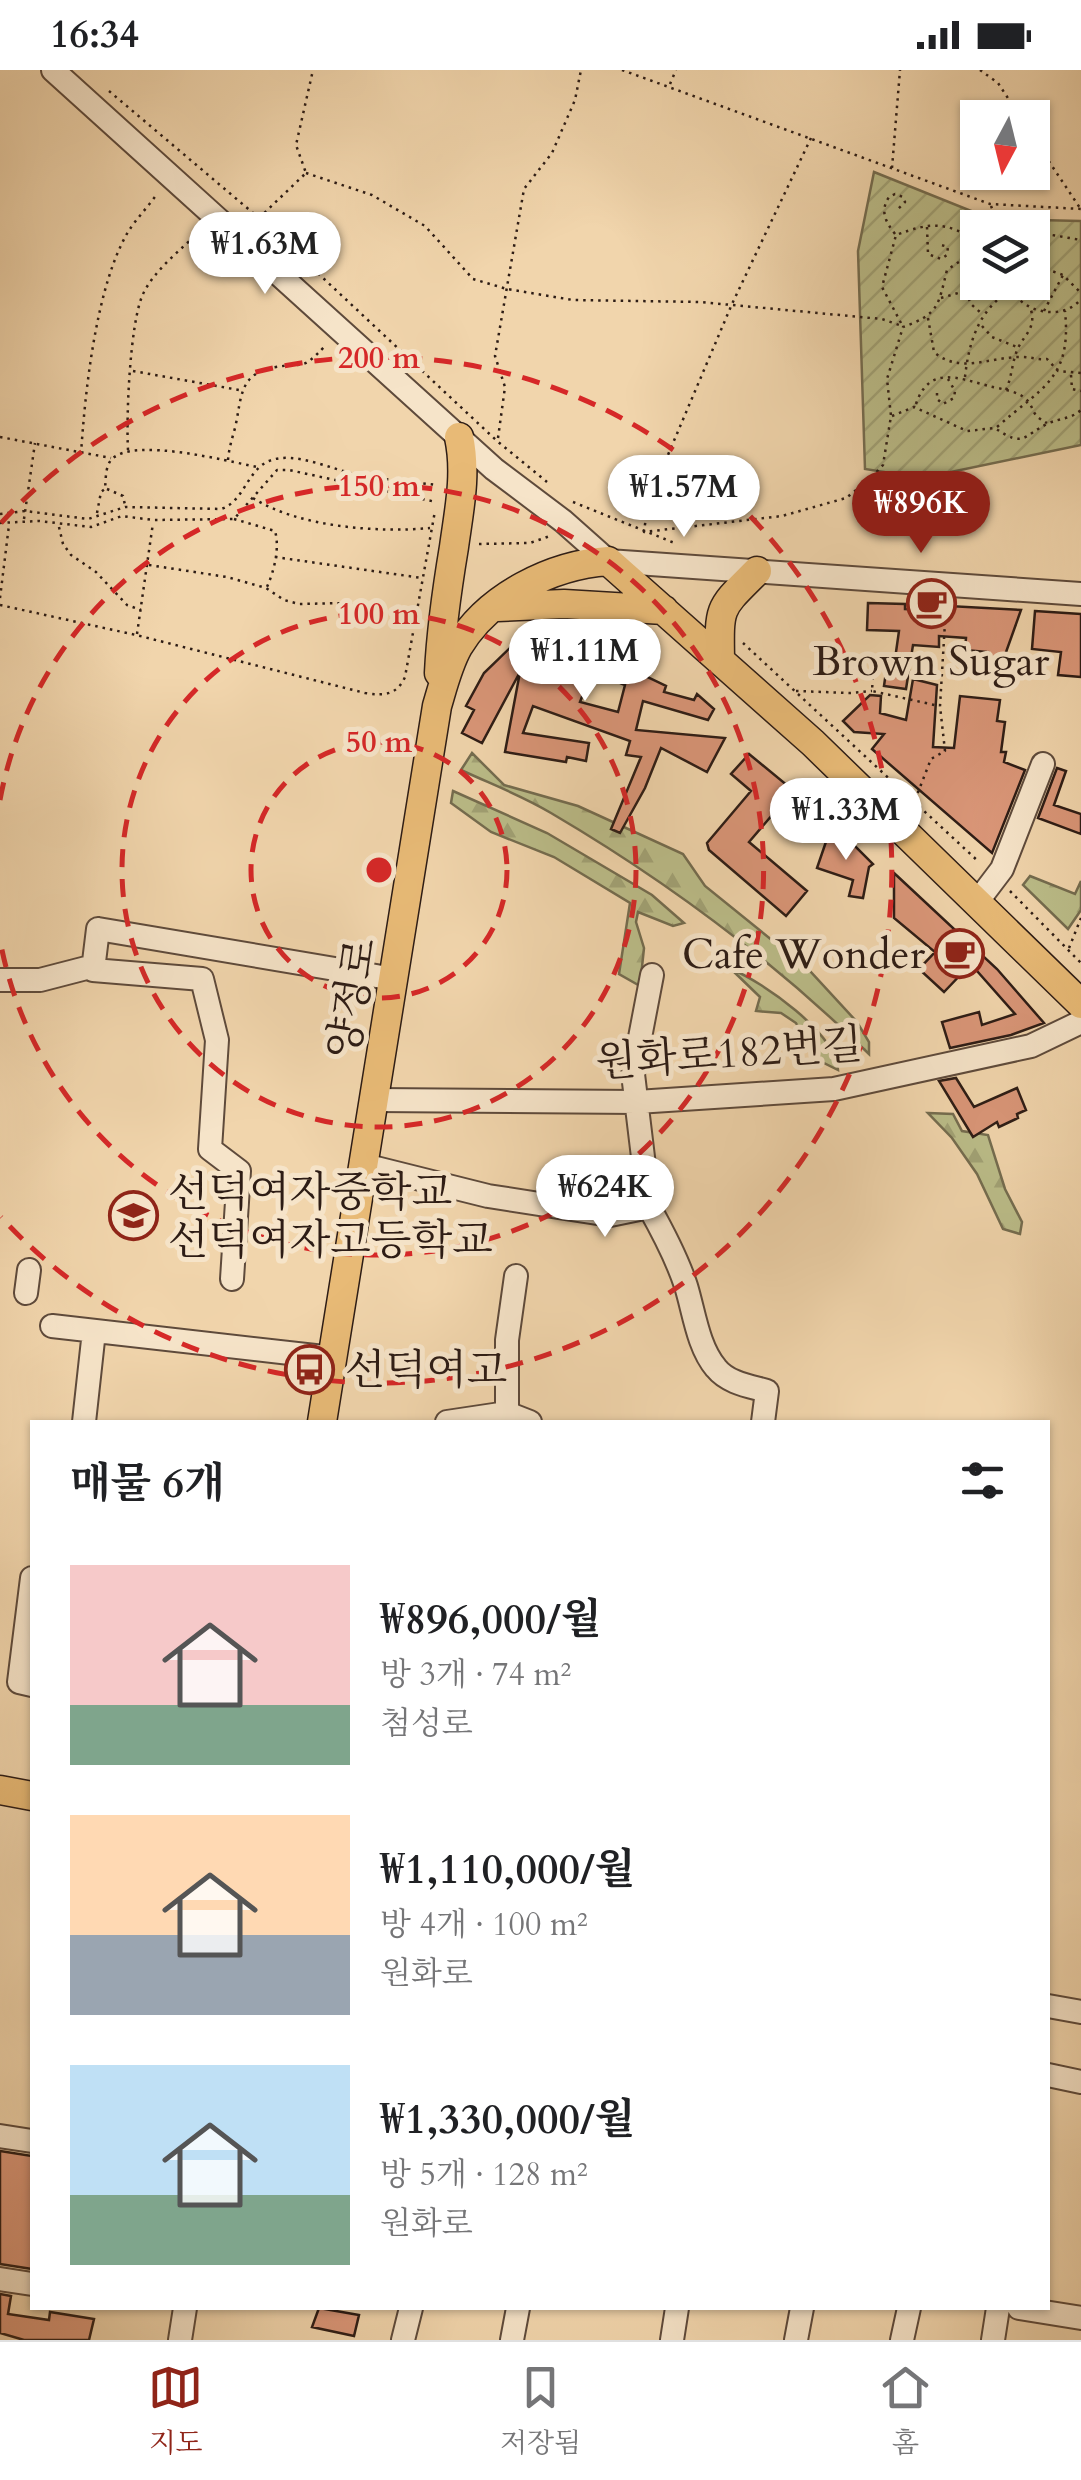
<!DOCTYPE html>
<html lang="ko">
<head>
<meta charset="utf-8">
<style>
	:root { --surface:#fff; --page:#f6f6f6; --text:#202124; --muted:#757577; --line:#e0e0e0; --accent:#8f2418 }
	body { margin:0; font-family:Cardo,"Noto Serif KR",serif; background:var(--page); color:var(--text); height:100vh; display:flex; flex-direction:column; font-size:38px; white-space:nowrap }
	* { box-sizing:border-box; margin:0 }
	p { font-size:32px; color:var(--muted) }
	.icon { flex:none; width:55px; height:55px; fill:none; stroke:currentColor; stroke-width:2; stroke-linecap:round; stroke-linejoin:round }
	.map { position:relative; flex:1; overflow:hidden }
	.details { position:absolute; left:30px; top:1350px; width:1020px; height:890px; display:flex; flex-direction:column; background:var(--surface); border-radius:0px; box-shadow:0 2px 8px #0004 }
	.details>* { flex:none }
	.needle { width:65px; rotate:187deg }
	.fabs { position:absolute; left:960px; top:30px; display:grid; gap:20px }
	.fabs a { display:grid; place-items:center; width:90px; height:90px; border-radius:0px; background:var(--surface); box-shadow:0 2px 8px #0004; font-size:50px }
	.price { position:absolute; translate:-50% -85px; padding:0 22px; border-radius:35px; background:#fff; color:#222; font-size:32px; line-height:65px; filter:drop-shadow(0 2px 5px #0008) }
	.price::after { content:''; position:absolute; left:50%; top:60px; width:30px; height:22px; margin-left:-15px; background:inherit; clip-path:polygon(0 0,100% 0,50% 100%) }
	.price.selected { background:var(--accent); color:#fff }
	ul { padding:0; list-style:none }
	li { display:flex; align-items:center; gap:30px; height:250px; padding:0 40px }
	li span { display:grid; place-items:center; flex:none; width:280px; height:200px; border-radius:0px; color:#555 }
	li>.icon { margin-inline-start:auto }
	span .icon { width:120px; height:120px; fill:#fffc; stroke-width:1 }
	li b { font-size:42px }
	h2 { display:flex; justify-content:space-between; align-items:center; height:120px; padding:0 40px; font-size:42px }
	.status { display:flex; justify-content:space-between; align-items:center; height:70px; padding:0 50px; background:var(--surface); direction:ltr }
	.status svg { height:28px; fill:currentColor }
	.tab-bar { display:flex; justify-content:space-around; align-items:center; height:140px; border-top:2px solid var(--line); background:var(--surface); font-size:28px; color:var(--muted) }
	.tab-bar a { display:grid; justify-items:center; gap:5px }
	.tab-bar .selected { color:var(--accent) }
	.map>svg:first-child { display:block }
	.forest { fill:url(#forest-firs); stroke:#746c4f; stroke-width:2.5 }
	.garden { fill:url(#garden-furrows); stroke:#746c4f; stroke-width:2.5; fill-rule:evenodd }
	.building { fill:#da9678; stroke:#2d1c15; stroke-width:2.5; fill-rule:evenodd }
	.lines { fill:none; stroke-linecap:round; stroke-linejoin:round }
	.minor-casing { stroke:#5e4a3b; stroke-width:26 }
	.major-casing { stroke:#2d1c15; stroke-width:31 }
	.path { stroke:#2d1c15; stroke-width:2.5; stroke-dasharray:2.5 5; stroke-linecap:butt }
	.minor { stroke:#f6e4c9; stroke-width:22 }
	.major { stroke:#e8ba76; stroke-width:28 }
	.ring { fill:none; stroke:#d62828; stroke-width:5; stroke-dasharray:18 12 }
	.labels { text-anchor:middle; stroke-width:10; stroke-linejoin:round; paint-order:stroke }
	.poi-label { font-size:42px; fill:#2d1c15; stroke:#f6e4c9; text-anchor:start }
	.street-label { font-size:42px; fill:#2d1c15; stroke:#f6e4c9 }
	.centre { fill:#d62828; stroke:#f6e4c9; stroke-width:5 }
	.ring-label { font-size:30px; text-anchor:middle; font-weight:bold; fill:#d62828; stroke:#f6e4c9; stroke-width:10; stroke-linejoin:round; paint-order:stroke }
</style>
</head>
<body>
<div class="status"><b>16:34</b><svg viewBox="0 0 49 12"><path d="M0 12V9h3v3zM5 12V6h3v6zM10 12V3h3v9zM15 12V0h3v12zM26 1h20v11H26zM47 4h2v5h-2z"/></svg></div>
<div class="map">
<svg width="1081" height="2270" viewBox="0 0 1081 2270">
	<defs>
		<pattern id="forest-firs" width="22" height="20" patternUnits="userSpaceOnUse" patternTransform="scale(2.5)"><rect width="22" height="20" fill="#bbbd89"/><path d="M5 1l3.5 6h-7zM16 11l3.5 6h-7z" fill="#a1a275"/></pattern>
		<pattern id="garden-furrows" width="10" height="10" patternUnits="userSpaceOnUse" patternTransform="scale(2.5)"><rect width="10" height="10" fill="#bbbd89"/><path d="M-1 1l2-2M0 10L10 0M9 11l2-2" fill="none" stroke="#a1a275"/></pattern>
	</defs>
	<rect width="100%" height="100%" fill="#f1d5ac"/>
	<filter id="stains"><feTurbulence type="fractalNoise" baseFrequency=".002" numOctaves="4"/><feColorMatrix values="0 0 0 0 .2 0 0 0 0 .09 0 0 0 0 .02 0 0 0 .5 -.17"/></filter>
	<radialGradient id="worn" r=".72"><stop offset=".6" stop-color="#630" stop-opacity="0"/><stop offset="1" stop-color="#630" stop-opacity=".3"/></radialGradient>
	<path class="forest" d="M472,683L504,715L578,736L683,784L705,816L809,900L857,952L869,972V984C774,891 665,810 551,743C523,726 491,714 461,700Z
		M453,721L547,763L652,825L684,853L673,856L638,842L636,852L644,878L640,916L619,904L630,833L554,787L491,762L451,733Z
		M1030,806L1075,824L1081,811V840L1068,859L1023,815Z
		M731,899C763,912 836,963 838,1000L814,988L796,953L781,943L756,941L760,927Z
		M928,1043L953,1044L962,1061L988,1065L1005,1119L1022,1152L1020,1164L1003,1159L977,1104L952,1068Z"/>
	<path class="garden" d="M874,102L991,149L1081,151V375L922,408L865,399L858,181ZM978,158H1032V212H978Z"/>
	<path class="building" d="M868,533L905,534V539L948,541L949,536L1021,540L1000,599L984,594L988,582L965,580L966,568L939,566V577L913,575L906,619L884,616L888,588L895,589L899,561L867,560Z
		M1035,541L1081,544V607L1058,605L1061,582L1032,579Z
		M580,555L604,559L601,576L634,591L631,599L666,616L664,622L694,630L697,624L714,639L708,650L643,631L636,660L725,668L707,702L661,678L645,718L620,763L611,759L641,687L626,685L630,671L533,636L523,663L589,673L586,691L567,687L566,692L505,682L520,602L482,673L462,663L474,640L466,636L484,603L514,574L551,556ZM592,601L625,615L618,642L580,632Z
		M913,609L937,615L933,677L954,678L960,626L1000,630L997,651L1005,652L1001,682H1006L1004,692L1025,700L992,783L872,679L884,664L854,662L843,651L870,625L881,626L880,643L906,650Z
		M749,684L822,744L806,761L779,737L749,772L807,821L786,846L709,780L707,773L751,721L731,704Z
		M1057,698L1066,701L1054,735L1081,744V764L1038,748Z
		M829,763L850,771L873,794L869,797L863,828L849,826L853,810L817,798Z
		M894,803L997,899L1044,953L1011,965L950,978L942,952L979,942L982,955L1015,944L962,884L966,899L944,922L919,899L935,882L894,848Z
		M956,1008L974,1037L1017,1018L1026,1040L1017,1044L1018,1048L999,1057L997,1052L973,1067L939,1011Z
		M0,2081L32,2086V2199L0,2194Z
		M0,2224L11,2226L8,2244L49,2250L50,2242L94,2249L89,2270H24L0,2263Z
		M319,2238L359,2245L354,2266L312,2257Z"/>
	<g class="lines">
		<defs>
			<path id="minor" d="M53,0L494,399L563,451L608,491L1081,524
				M977,832L1002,799L1043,694
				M0,910H40L94,896
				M375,1030L637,1032L834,1019L1031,976L1081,952
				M364,1095L488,1126L610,1145L649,1137C663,1162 677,1188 686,1216C694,1242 698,1277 716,1298C728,1313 749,1316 767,1321L763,1352
				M649,1137L633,1004L652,905
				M232,1209L239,1101L210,1079L217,970L202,909L93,900L98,859L394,909
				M26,1223L29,1200
				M52,1256L333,1288
				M507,1343V1270L516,1206
				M84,1352L94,1261
				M447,1352L507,1343L530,1352
				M32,1508L19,1612L32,1615
				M1048,1936L1081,1942
				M1048,2005L1081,2012
				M0,2066L32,2071
				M0,2209L32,2214
				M1019,2238L1081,2248
				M180,2270L185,2238
				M403,2270L411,2238
				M512,2270L518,2238
				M672,2270L677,2238
				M796,2270L802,2238
				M902,2270L909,2238
				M993,2270L998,2238"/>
			<path id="major" d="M497,537L564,534L664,540
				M720,589C719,535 719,539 757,501
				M439,603C441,561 447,519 454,477C459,440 467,404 459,367
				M322,1352L437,636C443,616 448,595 458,577C488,526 552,495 608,491L813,673L1081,934
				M0,1720L32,1726"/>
		</defs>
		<use href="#minor" class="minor-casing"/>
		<use href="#major" class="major-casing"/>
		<path class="path" d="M622,0L990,134L1081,139
			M980,0L998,13L1021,48
			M670,14L676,0
			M109,21L259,148L497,371L547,412
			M1032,66L1080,138
			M811,68L732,234L648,432L644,462L782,446L846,428L869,410L883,395L891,346L887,309L903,257C939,244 938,236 947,200L978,179
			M892,98L900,0
			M306,103L372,125L425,156L473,209L507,219L573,230L700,232L882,249L902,256
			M991,136L1000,158
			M259,148L306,103L296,75L313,0
			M927,157L928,184L941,189L947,185L948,177L938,174
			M895,164C885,151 880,141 889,127L895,124L903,127L905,132L898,139
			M1032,171L1034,168L1052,165L1081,170
			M1032,194L1063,205L1081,223
			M1009,212C1016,242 1062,253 1081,229
			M965,222L972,235L981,243
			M941,228L965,221L978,200
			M1044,241L1063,205
			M928,248L934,282C960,305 992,286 1022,287C1032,287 1037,290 1047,289L1058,301L1081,303
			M901,253L882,217L896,165C931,152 946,151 978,172
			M982,256L992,267L1017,277
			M133,301L239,320
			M1071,305L1072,319L1081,321
			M965,307C969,271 979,239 1011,220
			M1006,320C1012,307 1012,291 1018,278C1025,264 1036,258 1031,240
			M937,323V329L943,334L954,328L955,321L948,309
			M916,334C929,295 958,308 989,316C1000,319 1019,321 1027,330C1036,341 1030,344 1047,353
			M892,346L914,337L967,361L995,358C1025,379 1023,365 1049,353C1061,348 1071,349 1081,340
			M997,357C1042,317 1072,309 1065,241
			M0,367L111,388
			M498,368L505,317L495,286L524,119L552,83L575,30L581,0
			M128,380C126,347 130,252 143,224C155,199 182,179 201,160
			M81,384C85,322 96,216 128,162C136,149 148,137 157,124
			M228,390C229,378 232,369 235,358C242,328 238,303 276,297C307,292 301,301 325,276
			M107,419L123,426L125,435
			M253,428C298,457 378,463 430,458
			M573,432L677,474
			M97,443L101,422L105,419C106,409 105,396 112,389C134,367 227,391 257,397
			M0,444L25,441L88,449L125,437L221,439C244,432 247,400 269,391C295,380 334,401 360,405C385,410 412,412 437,415
			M24,449L35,373
			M234,449L275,461C280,478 274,501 267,517
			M0,453L39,451L91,457L122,446L153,450L234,449L277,400H289L436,432
			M59,457L63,474L71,485L96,502L127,535L141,540
			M479,474L530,473L550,466
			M275,487L422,508
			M149,495L227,507L266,518L284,530L299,534L346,533L417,547
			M0,528L9,455
			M0,535L136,565L365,623C384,626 397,625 405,607L435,441
			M137,564L153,453
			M743,573L979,792
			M874,585L872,621L939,636
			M796,621L850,623L872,621
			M915,730L931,689L945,681L940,636L946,536
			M1010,821L1081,893
			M1069,878L1081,848"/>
		<use href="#minor" class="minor"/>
		<use href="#major" class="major"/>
	</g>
	<g class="ring">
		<circle cx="379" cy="800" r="128"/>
		<circle cx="379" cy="800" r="257"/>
		<path d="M0 730A385 385 0 1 1 0 870"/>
		<path d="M1 453A513 513 0 1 1 1 1147"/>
	</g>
	<defs>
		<symbol id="cafe-ring" viewBox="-11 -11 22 22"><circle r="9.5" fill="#f6e4c9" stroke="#8f2418" stroke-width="1.5"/><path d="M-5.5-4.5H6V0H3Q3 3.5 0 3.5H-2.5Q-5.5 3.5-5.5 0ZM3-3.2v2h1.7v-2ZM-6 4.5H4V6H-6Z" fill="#8f2418"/></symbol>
		<symbol id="school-ring" viewBox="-11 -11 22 22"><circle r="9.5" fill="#f6e4c9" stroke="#8f2418" stroke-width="1.5"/><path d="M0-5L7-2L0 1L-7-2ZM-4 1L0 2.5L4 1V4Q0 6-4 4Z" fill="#8f2418"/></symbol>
		<symbol id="bus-ring" viewBox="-11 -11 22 22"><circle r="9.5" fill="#f6e4c9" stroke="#8f2418" stroke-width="1.5"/><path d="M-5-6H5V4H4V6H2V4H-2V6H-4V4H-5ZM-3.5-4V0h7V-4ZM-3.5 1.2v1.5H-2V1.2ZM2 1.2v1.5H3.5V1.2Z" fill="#8f2418"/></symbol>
	</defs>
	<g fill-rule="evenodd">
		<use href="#cafe-ring" x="904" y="506" width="55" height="55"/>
		<use href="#cafe-ring" x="932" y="856" width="55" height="55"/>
		<use href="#school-ring" x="106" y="1118" width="55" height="55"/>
		<use href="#bus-ring" x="282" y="1272" width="55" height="55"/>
	</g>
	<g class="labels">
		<g class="poi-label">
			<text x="931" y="605" text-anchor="middle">Brown Sugar</text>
			<text x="925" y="898" text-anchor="end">Cafe Wonder</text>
			<text x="168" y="1136">선덕여자중학교<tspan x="168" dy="48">선덕여자고등학교</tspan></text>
			<text x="345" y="1314">선덕여고</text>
		</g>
		<g class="street-label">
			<text transform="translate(351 928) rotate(-81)" y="15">양정로</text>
			<text transform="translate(729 982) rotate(-4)" y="15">원화로182번길</text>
		</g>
	</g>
	<circle cx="379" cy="800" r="15" class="centre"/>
	<g class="ring-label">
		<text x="379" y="298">200 m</text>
		<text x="379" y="426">150 m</text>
		<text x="379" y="554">100 m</text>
		<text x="379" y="682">50 m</text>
	</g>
	<rect width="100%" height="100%" filter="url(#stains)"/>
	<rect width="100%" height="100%" fill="url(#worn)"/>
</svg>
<div class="fabs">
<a><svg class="needle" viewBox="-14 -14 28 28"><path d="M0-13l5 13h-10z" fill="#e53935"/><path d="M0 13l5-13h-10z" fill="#757577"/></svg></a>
<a><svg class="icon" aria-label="layers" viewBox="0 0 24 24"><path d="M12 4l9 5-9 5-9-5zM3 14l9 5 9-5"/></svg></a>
</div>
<b class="price" style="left:265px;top:227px">₩1.63M</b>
<b class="price" style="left:684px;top:470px">₩1.57M</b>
<b class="price selected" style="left:921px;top:486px">₩896K</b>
<b class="price" style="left:585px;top:634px">₩1.11M</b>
<b class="price" style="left:846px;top:793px">₩1.33M</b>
<b class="price" style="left:605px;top:1170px">₩624K</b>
<section class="details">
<h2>매물 6개<svg class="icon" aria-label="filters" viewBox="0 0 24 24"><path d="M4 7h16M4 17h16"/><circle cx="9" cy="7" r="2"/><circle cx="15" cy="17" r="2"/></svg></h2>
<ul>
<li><span style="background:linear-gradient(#f6c9c9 70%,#7fa58c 0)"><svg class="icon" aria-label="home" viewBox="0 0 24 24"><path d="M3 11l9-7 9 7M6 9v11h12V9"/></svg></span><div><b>₩896,000/월</b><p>방 3개 · 74 m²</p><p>첨성로</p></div></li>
<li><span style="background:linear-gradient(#ffd9b3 60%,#9aa5b1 0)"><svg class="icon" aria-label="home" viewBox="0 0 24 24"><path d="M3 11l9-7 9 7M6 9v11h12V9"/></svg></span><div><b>₩1,110,000/월</b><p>방 4개 · 100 m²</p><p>원화로</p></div></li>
<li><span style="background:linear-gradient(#bfe0f5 65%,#7fa58c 0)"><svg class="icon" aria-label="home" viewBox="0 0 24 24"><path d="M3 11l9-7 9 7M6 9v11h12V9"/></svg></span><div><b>₩1,330,000/월</b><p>방 5개 · 128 m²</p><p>원화로</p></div></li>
</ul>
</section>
</div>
<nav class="tab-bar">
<a class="selected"><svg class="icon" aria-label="map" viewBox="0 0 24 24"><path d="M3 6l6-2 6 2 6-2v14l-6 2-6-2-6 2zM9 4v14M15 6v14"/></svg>지도</a>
<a><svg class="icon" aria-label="saved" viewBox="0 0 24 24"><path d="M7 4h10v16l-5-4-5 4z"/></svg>저장됨</a>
<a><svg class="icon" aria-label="home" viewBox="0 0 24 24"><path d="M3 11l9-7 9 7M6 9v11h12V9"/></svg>홈</a>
</nav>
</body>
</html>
